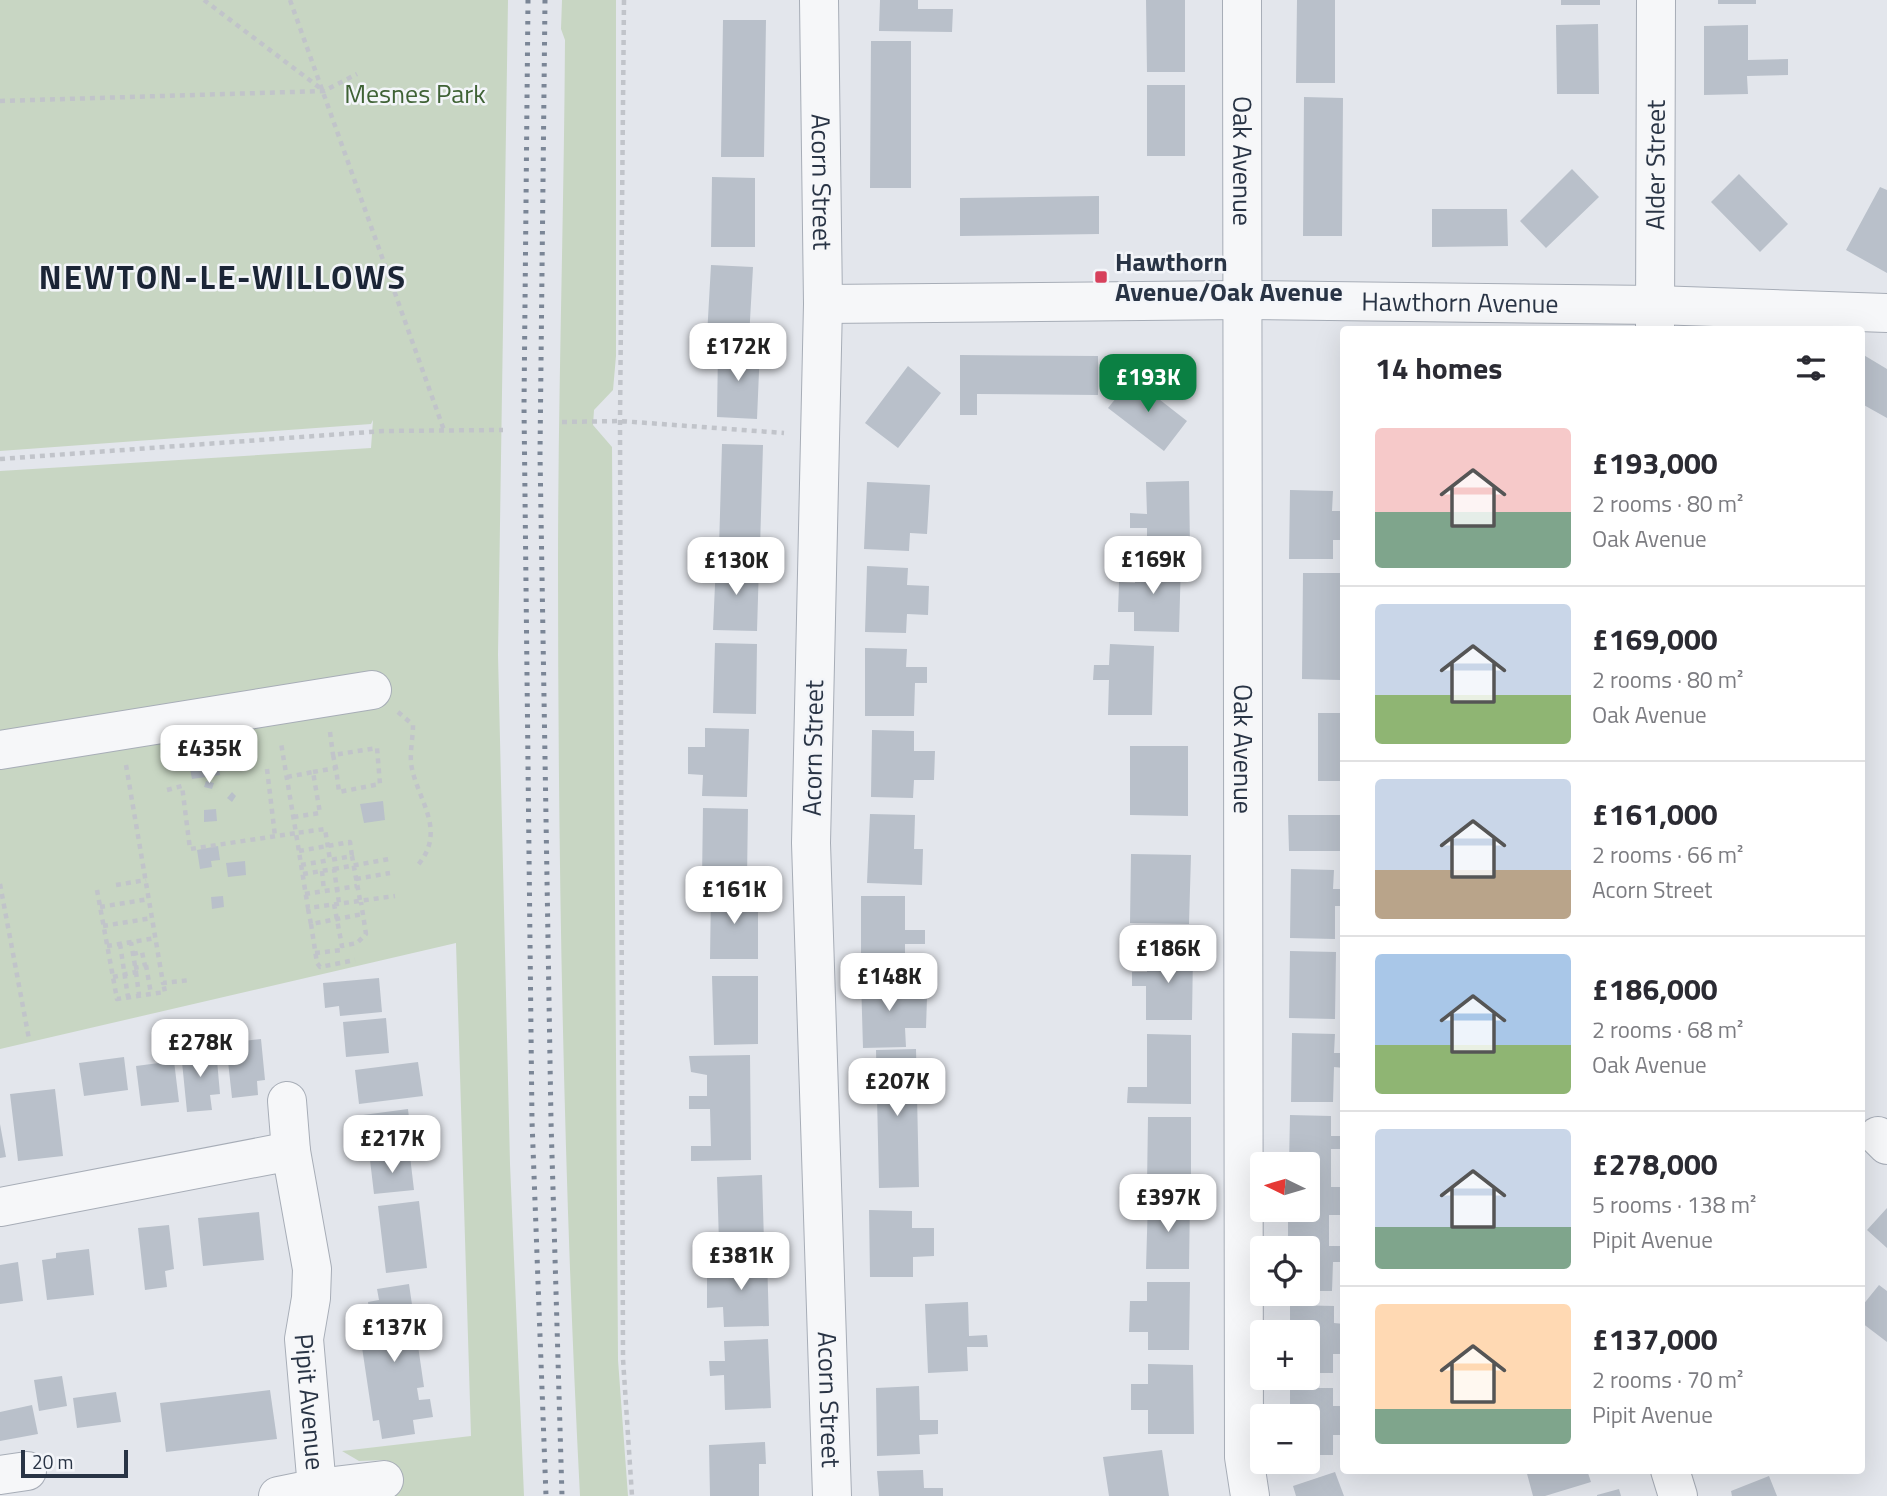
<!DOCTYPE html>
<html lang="en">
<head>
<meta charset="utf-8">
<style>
	:root { --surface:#fff; --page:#f2f2f3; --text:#2b2b33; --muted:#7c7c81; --line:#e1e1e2; --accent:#0b8043 }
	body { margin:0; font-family:"Titillium Web",sans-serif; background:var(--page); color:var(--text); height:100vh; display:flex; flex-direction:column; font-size:26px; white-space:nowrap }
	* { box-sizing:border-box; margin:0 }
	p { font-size:23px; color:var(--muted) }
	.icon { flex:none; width:38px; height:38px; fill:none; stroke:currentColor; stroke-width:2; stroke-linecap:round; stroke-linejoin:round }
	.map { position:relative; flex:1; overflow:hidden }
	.sheet { position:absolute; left:1340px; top:326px; width:525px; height:1148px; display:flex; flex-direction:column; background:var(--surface); border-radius:7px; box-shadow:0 7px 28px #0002 }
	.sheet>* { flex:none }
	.needle { width:46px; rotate:275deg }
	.tools { position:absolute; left:1250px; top:1152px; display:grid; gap:14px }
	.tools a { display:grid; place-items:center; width:70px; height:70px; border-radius:7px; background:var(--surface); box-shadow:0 7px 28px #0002; font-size:35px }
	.scale { position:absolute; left:21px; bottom:18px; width:107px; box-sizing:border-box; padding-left:7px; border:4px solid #293445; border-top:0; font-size:19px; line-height:24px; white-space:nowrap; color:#293445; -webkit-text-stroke:5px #f3f5f9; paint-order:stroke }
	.price { position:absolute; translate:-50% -60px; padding:0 16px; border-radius:14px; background:#fff; color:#222; font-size:23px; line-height:46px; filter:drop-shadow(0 2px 4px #0008) }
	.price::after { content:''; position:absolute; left:50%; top:42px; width:21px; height:16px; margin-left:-10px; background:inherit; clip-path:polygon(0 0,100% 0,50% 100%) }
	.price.selected { background:var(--accent); color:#fff }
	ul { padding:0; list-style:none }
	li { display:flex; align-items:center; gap:21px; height:175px; padding:0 35px }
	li+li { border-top:2px solid var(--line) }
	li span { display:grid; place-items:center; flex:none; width:196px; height:140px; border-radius:7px; color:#555 }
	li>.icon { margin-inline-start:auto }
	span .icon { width:84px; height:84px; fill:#fffc; stroke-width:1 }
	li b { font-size:30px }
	h2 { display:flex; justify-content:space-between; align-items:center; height:84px; padding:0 35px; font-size:30px }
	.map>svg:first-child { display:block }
	.green { fill:#c8d6c3 }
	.building { fill:#b9c0ca }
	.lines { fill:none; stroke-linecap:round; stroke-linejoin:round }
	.minor-casing { stroke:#a7adb7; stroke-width:40 }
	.path { stroke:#c1c4ca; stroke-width:4.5; stroke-dasharray:5 5; stroke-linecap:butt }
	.minor { stroke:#f6f7f9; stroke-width:38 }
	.rail { stroke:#7b8696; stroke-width:5; stroke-dasharray:3.5 7; stroke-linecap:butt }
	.poi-dot { fill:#d7415c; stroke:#f3f5f9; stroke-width:2.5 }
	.labels { text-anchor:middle; stroke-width:5; stroke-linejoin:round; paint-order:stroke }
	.park-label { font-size:26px; fill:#3f6235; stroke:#f3f5f9 }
	.street-label { font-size:26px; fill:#293445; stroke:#f3f5f9 }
	.poi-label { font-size:26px; font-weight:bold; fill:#293445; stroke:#f3f5f9; text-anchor:start }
	.district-label { font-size:33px; font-weight:bold; letter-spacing:2px; fill:#1b2536; stroke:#f3f5f9 }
</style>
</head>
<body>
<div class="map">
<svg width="1887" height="1496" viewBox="0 0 1887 1496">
	<rect width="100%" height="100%" fill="#e3e6ec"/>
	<path class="green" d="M0,0H508L498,655L510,1164L524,1496H390L387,1460L359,1461L342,1451L471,1436L456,943L0,1049V471L371,448L373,420L371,424L0,451Z
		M562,0H616V356L613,390L594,410L593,425L612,447L618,1360L628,1496H580C564,1186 558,877 558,567C558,391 564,216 565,40L561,29Z"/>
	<path class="building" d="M880,0H918V9H953L952,32L879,31Z
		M1146,0H1185V72H1147Z
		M1297,0H1335V83H1296Z
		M1561,0H1600V5H1561Z
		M1718,0H1756V4H1718Z
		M723,20H766L764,157H721Z
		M1598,24L1599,94H1557L1556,25Z
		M1748,25V60L1788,59V75L1747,76L1748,94L1704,95V26Z
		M871,41H911V188H870Z
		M1147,85H1185V156H1147Z
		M1304,97L1343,98L1342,236H1303Z
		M1572,169L1599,197L1546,248L1520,221Z
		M1739,174L1788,224L1760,252L1711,202Z
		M712,177L755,178V247H711Z
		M1880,187L1887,190V273L1846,250Z
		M1099,196V234L960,236V198Z
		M1432,209H1507L1508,246L1432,247Z
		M711,265L753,267L749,338L707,336Z
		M760,348L757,419L717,417L718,349Z
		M1862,354L1887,369V418L1862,404Z
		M960,355L1098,356V395L977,394V415H960Z
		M908,366L941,393L898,448L865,423Z
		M1132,378L1187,421L1164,451L1108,408Z
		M722,444L763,445L760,548H719Z
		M1189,481L1190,547H1147V528H1130V513L1147,514L1146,482Z
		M867,482L930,485L927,534L910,533L909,551L864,549Z
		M1290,490L1333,491L1332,511H1344V540H1333V559H1289Z
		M1135,560L1181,561L1179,632L1134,631V612H1118L1119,582L1135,583Z
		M716,562L759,565L757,631L713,630Z
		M867,566L908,568L907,585L929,586L928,615L907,614L906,633L865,632Z
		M1303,573H1341L1340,680L1302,679Z
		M715,643L757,644L756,714L713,713Z
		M1110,644L1154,646L1152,715H1108L1109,680H1093L1094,665H1109Z
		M865,648L907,649L906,667H927V683H915L914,716H865Z
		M1318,713H1344V781H1318Z
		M705,728L749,729L747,797L702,796L703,775L688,774V747H705Z
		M872,730L914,731V751H935L934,780H914L913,798L871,797Z
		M218,742H229V751H218Z
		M194,745L195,755L184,757V746Z
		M1130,746H1188V816L1130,815Z
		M218,759L220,775L192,779L189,763Z
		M206,781L214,783L212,789L204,787Z
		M232,792L236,796L232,802L227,798Z
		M383,801L385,820L364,823L360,804Z
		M703,808L748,809L747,878L702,879Z
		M216,809L217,821L204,822V810Z
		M870,814L915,815L914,849H923L922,885L867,883Z
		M1288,815H1344V851H1289Z
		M218,846L220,860L211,861L212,867L200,869L197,850Z
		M1131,854L1191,855L1189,924L1130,923Z
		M245,861L246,875L228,877L226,863Z
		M1291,869L1334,870L1333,889H1344V906H1335V939L1290,938Z
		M711,893H758V959H710Z
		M223,896L224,907L212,909L211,897Z
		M861,896H905V930H925V944H905V966L861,965Z
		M1147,951L1193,952L1192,1020H1146V986H1132V972H1147Z
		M1290,951L1336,952L1335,1019L1289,1018Z
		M712,976H758V1044L714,1045Z
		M379,978L382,1012L340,1016L339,1006L325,1008L323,983Z
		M861,979H907V998H927L926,1028H905L906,1047L863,1048Z
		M386,1018L389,1053L346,1057L343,1022Z
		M1292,1033L1335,1034L1334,1053H1344V1068L1334,1067L1333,1102H1291Z
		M1147,1034L1191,1035V1104L1127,1103L1128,1087H1147Z
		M261,1039L265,1080L257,1081L258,1095L232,1098L226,1043Z
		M216,1049L220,1094L210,1095L212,1110L187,1112L181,1052Z
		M916,1049L919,1187L879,1188L876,1050Z
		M750,1055L751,1160L691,1161V1146H711L710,1109H689V1096H707V1075L691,1072L689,1056Z
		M124,1057L128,1090L84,1096L79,1063Z
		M174,1061L179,1102L141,1106L136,1066Z
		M418,1062L423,1096L359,1104L355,1070Z
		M55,1089L63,1156L18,1161L10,1094Z
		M408,1109L412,1145L354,1153L351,1126L364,1124L363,1115Z
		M1290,1115L1331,1116V1136H1344V1149H1331V1187H1344V1215H1329V1246H1344V1262H1333L1332,1291H1307V1248H1288V1209H1307V1164H1289Z
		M1148,1117H1191V1186L1147,1185Z
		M0,1124L6,1157L0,1158Z
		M410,1156L414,1190L374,1194L370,1160Z
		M762,1175L764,1242L719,1243L717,1177Z
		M1148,1198L1190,1199L1189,1269H1146Z
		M419,1201L427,1268L386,1273L378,1206Z
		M1887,1208V1248L1867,1230Z
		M869,1210L912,1211V1228H934V1256L913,1257V1277H870Z
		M259,1212L264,1260L203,1266L198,1218Z
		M169,1225L174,1269L165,1271L167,1287L145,1290L138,1228Z
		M89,1249L94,1295L47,1300L42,1260L56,1258V1253Z
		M767,1256L769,1326L724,1327L723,1307L707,1308V1278H722L721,1257Z
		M18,1262L23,1301L0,1304V1265Z
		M1147,1282H1190L1189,1350H1148V1332H1129L1130,1301H1147Z
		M409,1284L424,1387L417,1388L419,1400L430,1399L433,1417L413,1420L415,1434L382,1439L379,1420L373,1421L360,1334L372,1332L368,1302L379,1300L377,1289Z
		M1879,1285L1887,1291V1342L1862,1323V1306Z
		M968,1302L969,1336L987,1335L988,1347H967L968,1371L928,1373L925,1304Z
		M1290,1305L1334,1306V1323L1344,1324V1354H1333V1373H1307V1332H1290Z
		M768,1339L771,1408L725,1410L724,1375L710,1376L709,1361H725L724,1341Z
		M1148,1364L1193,1365L1194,1434H1148V1410H1131V1384H1148Z
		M62,1376L67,1406L39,1411L34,1380Z
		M919,1386L920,1420H938V1434L919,1435L920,1454L877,1456L876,1388Z
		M1290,1388H1333V1406H1344V1435H1333V1455H1307V1416H1290Z
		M270,1390L277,1439L166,1452L160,1403Z
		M116,1392L121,1422L77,1428L73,1398Z
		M32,1405L38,1434L0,1441V1412Z
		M765,1442L766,1464H759V1496H710L709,1445Z
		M1162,1450L1169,1496H1109L1103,1457Z
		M923,1470L924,1488H943V1496H879L877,1471Z
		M1526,1470H1587L1591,1482L1545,1496H1533Z
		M1335,1472L1344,1496H1296L1293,1486Z
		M1769,1476L1777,1496H1732L1731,1491Z
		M1619,1489L1621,1496H1597V1495Z"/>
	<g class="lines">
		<defs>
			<g id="minor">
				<path id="s1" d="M819,0L823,304L811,843L832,1496"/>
				<path id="s2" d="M1242,0L1244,1457L1250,1496"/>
				<path id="s3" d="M823,304L1242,300L1655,305L1887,313"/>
				<path id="s4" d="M1655,329L1656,0"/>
				<path d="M0,750L372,690"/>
				<path d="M287,1101L291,1151"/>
				<path d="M1878,1136L1887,1145"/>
				<path id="s5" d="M0,1207L291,1151L312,1269L311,1298L304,1339L317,1488L278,1496"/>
				<path d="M1670,1470L1678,1496"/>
				<path d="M0,1475L27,1471"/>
				<path d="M317,1488L384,1480"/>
			</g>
		</defs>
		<use href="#minor" class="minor-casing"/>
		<path class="path" d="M204,0L324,91
			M290,0L445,433
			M624,0L620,421L623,1359L632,1496
			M0,101L324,91L357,74
			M562,422L620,421L784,433
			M0,459L383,431L503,430
			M398,712L413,725C413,737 410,751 411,763C416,799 448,829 418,865
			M330,732L333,755
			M126,765L163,983L190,980
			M267,769L275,836
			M313,772L336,768L339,792L380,784L377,748L333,755L336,768
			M287,777L313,772L320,813L294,817
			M167,790L182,786L190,849L296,833L281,743
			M299,851L350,842L352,856
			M301,865L330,860
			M334,869L389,859
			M322,871L324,891
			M303,874L334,869L339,903
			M356,879L390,873
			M0,884L29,1039
			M116,885L146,880
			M97,890L117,999L165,992L163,983
			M305,894L357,886
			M360,900L352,856L330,860L325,829L296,833L308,908L395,896
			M334,904L342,946L357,943L366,934L361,902
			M100,907L149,899
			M308,909L311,924L363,914
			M311,924L317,963L320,967L355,960
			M103,926L152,918
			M120,944L128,997
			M107,946L156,938
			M315,953L342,950V946
			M133,954L142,952L145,966L134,968
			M146,965L151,994
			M136,972L139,995
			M113,977L136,972L131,942"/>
		<use href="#minor" class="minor"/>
		<path class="rail" d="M528,0L524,406L532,1121L546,1496
			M545,0L540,454L551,1121L562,1496"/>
	</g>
	<rect class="poi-dot" x="1094" y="270" width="14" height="14" rx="3.5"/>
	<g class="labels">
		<g class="park-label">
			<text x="415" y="103">Mesnes Park</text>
		</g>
		<g class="street-label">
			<text dy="9" stroke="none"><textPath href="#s2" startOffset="161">Oak Avenue</textPath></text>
			<text dy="9" stroke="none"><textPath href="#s4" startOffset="164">Alder Street</textPath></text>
			<text dy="9" stroke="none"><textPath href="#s1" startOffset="182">Acorn Street</textPath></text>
			<text dy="9" stroke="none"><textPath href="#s3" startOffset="637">Hawthorn Avenue</textPath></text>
			<text transform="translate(813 748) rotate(-89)" y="9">Acorn Street</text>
			<text dy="9" stroke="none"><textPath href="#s2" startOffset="749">Oak Avenue</textPath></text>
			<text dy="9" stroke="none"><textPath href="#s1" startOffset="1400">Acorn Street</textPath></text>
			<text dy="9" stroke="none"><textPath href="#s5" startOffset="550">Pipit Avenue</textPath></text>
		</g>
		<g class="poi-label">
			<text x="1115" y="271">Hawthorn<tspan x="1115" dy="30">Avenue/Oak Avenue</tspan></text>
		</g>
		<g class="district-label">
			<text x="223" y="289">NEWTON-LE-WILLOWS</text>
		</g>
	</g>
</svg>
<div class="tools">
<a><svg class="needle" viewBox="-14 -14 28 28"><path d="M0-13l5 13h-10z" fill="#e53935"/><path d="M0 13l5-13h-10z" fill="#7c7c81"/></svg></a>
<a><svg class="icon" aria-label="locate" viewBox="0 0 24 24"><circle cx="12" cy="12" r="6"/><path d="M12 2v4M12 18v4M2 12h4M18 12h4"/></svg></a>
<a>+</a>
<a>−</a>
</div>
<div class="scale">20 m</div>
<b class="price" style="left:738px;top:383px">£172K</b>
<b class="price selected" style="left:1148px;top:414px">£193K</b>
<b class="price" style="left:1153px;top:596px">£169K</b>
<b class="price" style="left:736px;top:597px">£130K</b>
<b class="price" style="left:209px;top:785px">£435K</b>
<b class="price" style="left:734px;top:926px">£161K</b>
<b class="price" style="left:1168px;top:985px">£186K</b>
<b class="price" style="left:889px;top:1013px">£148K</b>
<b class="price" style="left:200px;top:1079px">£278K</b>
<b class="price" style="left:897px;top:1118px">£207K</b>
<b class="price" style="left:392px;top:1175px">£217K</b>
<b class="price" style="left:1168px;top:1234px">£397K</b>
<b class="price" style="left:741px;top:1292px">£381K</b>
<b class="price" style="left:394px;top:1364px">£137K</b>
<section class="sheet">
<h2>14 homes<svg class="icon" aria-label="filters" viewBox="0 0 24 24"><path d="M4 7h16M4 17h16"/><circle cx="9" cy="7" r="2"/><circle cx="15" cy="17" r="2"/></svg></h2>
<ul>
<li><span style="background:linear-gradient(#f6c9c9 60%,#7fa58c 0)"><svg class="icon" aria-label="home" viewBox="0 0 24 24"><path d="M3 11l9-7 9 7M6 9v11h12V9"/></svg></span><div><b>£193,000</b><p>2 rooms · 80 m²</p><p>Oak Avenue</p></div></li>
<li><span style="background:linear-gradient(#c9d6e8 65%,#8fb573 0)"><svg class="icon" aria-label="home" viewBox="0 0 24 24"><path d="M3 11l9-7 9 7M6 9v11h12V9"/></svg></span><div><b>£169,000</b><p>2 rooms · 80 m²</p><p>Oak Avenue</p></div></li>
<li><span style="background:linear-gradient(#c9d6e8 65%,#b9a48a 0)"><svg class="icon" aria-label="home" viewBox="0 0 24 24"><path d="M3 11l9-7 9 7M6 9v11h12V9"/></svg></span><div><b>£161,000</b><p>2 rooms · 66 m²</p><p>Acorn Street</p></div></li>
<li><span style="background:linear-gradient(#a9c7e8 65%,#8fb573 0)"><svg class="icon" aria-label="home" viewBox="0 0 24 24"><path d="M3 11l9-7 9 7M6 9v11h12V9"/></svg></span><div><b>£186,000</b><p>2 rooms · 68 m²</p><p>Oak Avenue</p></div></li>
<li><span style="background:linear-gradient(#c9d6e8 70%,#7fa58c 0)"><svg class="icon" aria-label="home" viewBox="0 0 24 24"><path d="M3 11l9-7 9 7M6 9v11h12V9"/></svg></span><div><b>£278,000</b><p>5 rooms · 138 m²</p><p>Pipit Avenue</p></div></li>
<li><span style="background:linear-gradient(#ffd9b3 75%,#7fa58c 0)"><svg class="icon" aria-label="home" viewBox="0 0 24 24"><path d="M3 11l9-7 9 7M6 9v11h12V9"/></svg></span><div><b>£137,000</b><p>2 rooms · 70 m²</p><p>Pipit Avenue</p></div></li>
</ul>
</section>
</div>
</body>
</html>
